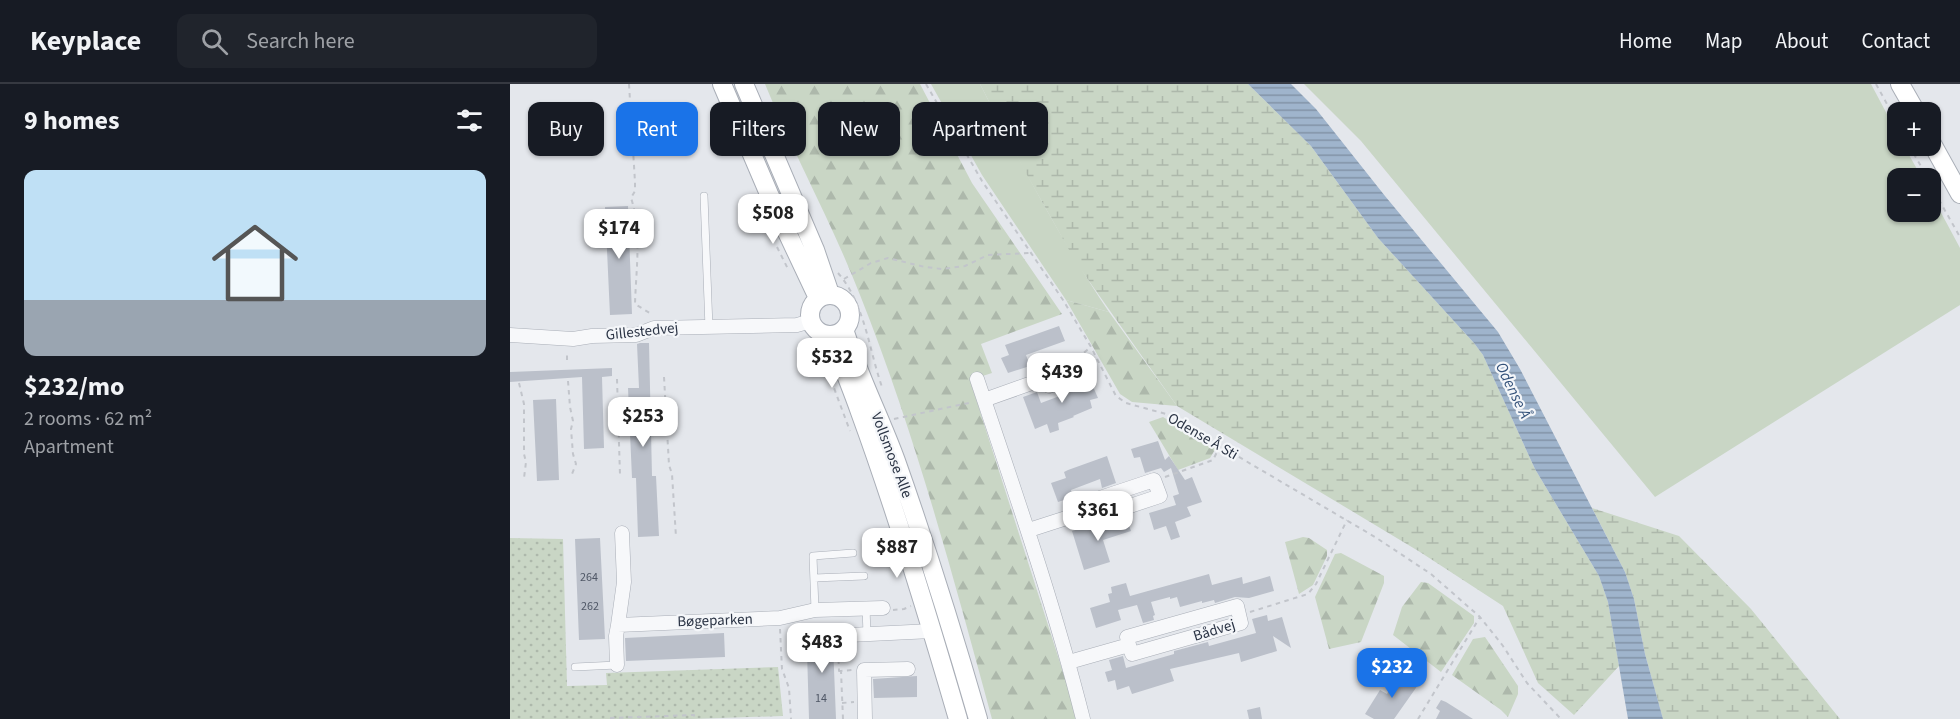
<!DOCTYPE html>
<html lang="en">
<head>
<meta charset="utf-8">
<style>
	:root { --surface:#171b24; --page:#20242c; --text:#f1f3f6; --muted:#9ea1a6; --line:#363941; --accent:#1a73e8 }
	body { margin:0; font-family:"Source Sans 3",sans-serif; background:var(--page); color:var(--text); height:100vh; display:flex; flex-direction:column; font-size:22px; white-space:nowrap }
	* { box-sizing:border-box; margin:0 }
	p { font-size:20px; color:var(--muted) }
	.icon { flex:none; width:33px; height:33px; fill:none; stroke:currentColor; stroke-width:2; stroke-linecap:round; stroke-linejoin:round }
	.map { position:relative; flex:1; overflow:hidden }
	.panel { display:flex; flex-direction:column; background:var(--surface); width:510px }
	.panel>* { flex:none }
	.guide { position:absolute; left:18px; top:18px; width:570px; height:54px; display:flex; gap:12px }
	.buttons { position:absolute; left:1377px; top:18px; display:grid; gap:12px }
	.buttons a { display:grid; place-items:center; width:54px; height:54px; border-radius:12px; background:var(--surface); box-shadow:0 2px 4px #0004; font-size:30px }
	.price { position:absolute; translate:-50% -51px; padding:0 14px; border-radius:12px; background:#fff; color:#222; font-size:20px; line-height:39px; filter:drop-shadow(0 2px 3px #0008) }
	.price::after { content:''; position:absolute; left:50%; top:36px; width:18px; height:14px; margin-left:-9px; background:inherit; clip-path:polygon(0 0,100% 0,50% 100%) }
	.price.selected { background:var(--accent); color:#fff }
	ul { padding:0; list-style:none }
	li { display:grid; align-content:center; gap:12px; height:318px; padding:0 24px }
	li+li { border-top:2px solid var(--line) }
	li span { display:grid; place-items:center; height:186px; border-radius:12px; color:#555 }
	li>.icon { margin-inline-start:auto }
	span .icon { width:108px; height:108px; fill:#fffc; stroke-width:1 }
	li b { font-size:26px }
	h2 { display:flex; justify-content:space-between; align-items:center; height:72px; padding:0 24px; font-size:26px }
	.pill { padding:0 21px; border-radius:12px; background:var(--surface); box-shadow:0 2px 4px #0004; font-size:21px; line-height:54px }
	.pill.selected { background:var(--accent); color:#fff }
	header { display:flex; align-items:center; gap:36px; box-sizing:border-box; height:84px; padding:0 30px; background:var(--surface); border-bottom:2px solid var(--line) }
	header strong { font-size:28px }
	nav { display:flex; gap:33px; margin-inline-start:auto; font-size:21px }
	.search { width:420px; height:54px; background:var(--page); display:flex; align-items:center; gap:15px; box-sizing:border-box; padding:0 21px; border-radius:12px; color:var(--muted); font-size:22px }
	main { display:flex; flex:1; min-height:0 }
	.map>svg:first-child { display:block }
	.grass { fill:#c9d6c5 }
	.forest { fill:url(#forest-firs) }
	.wetland { fill:url(#wetland-marsh) }
	.park { fill:url(#park-dots) }
	.water { fill:url(#water-rules) }
	.building { fill:#bbc0ca }
	.lines { fill:none; stroke-linecap:round; stroke-linejoin:round }
	.lane-casing { stroke:#a9aeb7; stroke-width:8 }
	.street-casing { stroke:#a9aeb7; stroke-width:15 }
	.secondary-casing { stroke:#a9aeb7; stroke-width:20 }
	.path { stroke:#c2c5cb; stroke-width:2; stroke-dasharray:4.5 4.5; stroke-linecap:butt }
	.lane { stroke:#f7f8fa; stroke-width:7 }
	.street { stroke:#f7f8fa; stroke-width:14 }
	.secondary { stroke:#fff; stroke-width:18 }
	.labels { text-anchor:middle; stroke-width:4.5; stroke-linejoin:round; paint-order:stroke }
	.number-label { font-size:12px; fill:#4f5766 }
	.street-label { font-size:15px; fill:#2b3445; stroke:#f4f6f9 }
	.water-label { font-size:16px; font-style:italic; fill:#34527a; stroke:#f4f6f9 }
</style>
</head>
<body>
<header>
<strong>Keyplace</strong>
<div class="search"><svg class="icon" aria-label="search" viewBox="0 0 24 24"><circle cx="10" cy="10" r="6"/><path d="M15 15l6 6"/></svg>Search here</div>
<nav><a>Home</a><a>Map</a><a>About</a><a>Contact</a></nav>
</header>
<main>
<section class="panel">
<h2>9 homes<svg class="icon" aria-label="filters" viewBox="0 0 24 24"><path d="M4 7h16M4 17h16"/><circle cx="9" cy="7" r="2"/><circle cx="15" cy="17" r="2"/></svg></h2>
<ul>
<li><span style="background:linear-gradient(#bfe0f5 70%,#9aa5b1 0)"><svg class="icon" aria-label="home" viewBox="0 0 24 24"><path d="M3 11l9-7 9 7M6 9v11h12V9"/></svg></span><div><b>$232/mo</b><p>2 rooms · 62 m²</p><p>Apartment</p></div></li>
</ul>
</section>
<div class="map">
<svg width="1450" height="635" viewBox="0 0 1450 635">
	<defs>
		<pattern id="forest-firs" width="22" height="20" patternUnits="userSpaceOnUse" patternTransform="scale(1.5)"><rect width="22" height="20" fill="#c9d6c5"/><path d="M5 1l3.5 6h-7zM16 11l3.5 6h-7z" fill="#adb8ab"/></pattern>
		<pattern id="wetland-marsh" width="20" height="14" patternUnits="userSpaceOnUse" patternTransform="scale(1.5)"><rect width="20" height="14" fill="#c9d6c5"/><path d="M1 5h8M5 5V1M11 12h8M15 12V8" fill="none" stroke="#adb8ab"/></pattern>
		<pattern id="park-dots" width="8" height="8" patternUnits="userSpaceOnUse" patternTransform="scale(1.5)"><rect width="8" height="8" fill="#c9d6c5"/><path d="M2 2h.1M6 6h.1" fill="none" stroke="#adb8ab" stroke-width="1.8" stroke-linecap="round"/></pattern>
		<pattern id="water-rules" width="6" height="5" patternUnits="userSpaceOnUse" patternTransform="scale(1.5)"><rect width="6" height="5" fill="#9fb4cc"/><path d="M0 2.5h6" fill="none" stroke="#8293a7"/></pattern>
	</defs>
	<rect width="100%" height="100%" fill="#e4e7ec"/>
	<path class="grass" d="M421,0H470C510,78 550,155 599,228L556,216L472,91Z
		M794,0H1361L1387,49L1388,62H1394L1412,94H1388V128H1420L1421,110L1450,164V221L1145,413L851,57Z"/>
	<path class="forest" d="M255,0H410L462,99L552,230L471,260L482,289L460,296L560,610L566,635H482C443,492 405,349 350,211C322,139 284,71 255,0Z
		M556,216L599,228L667,322L622,318L610,310Z
		M653,333L706,364L700,374L668,386L639,338Z
		M793,453L799,454L817,466V472L803,501L789,510L775,458Z
		M831,469L874,492V499L851,558L819,565L805,513L825,470Z
		M911,498L918,499L964,532V539L931,588L883,551L892,523Z
		M975,553L1008,602V610L998,633L991,626L942,591L963,555Z"/>
	<path class="wetland" d="M470,0H738L801,62L868,154L964,259L973,271L1025,385L1089,492L1098,518L1109,582L1064,631L1028,599L993,522L910,468L667,322L567,180L513,84Z
		M1082,424L1169,452L1241,525L1330,635H1153L1135,570L1124,515L1115,488Z"/>
	<path class="park" d="M0,454L53,455L57,602L97,601L96,589L268,583L273,632L181,635H0Z"/>
	<path class="water" d="M738,0H781L806,25L875,112L988,248L1010,285L1115,488L1124,515L1135,570L1153,635H1118L1098,518L1089,492L1025,385L973,271L964,259L868,154L801,62Z"/>
	<path class="building" d="M118,122L122,230L100,231L95,123Z
		M549,242L555,257L516,271L520,282L498,289L491,274L499,271L495,261Z
		M130,259H139L142,392H146L149,452L128,453L126,394H122L118,304H129L127,260Z
		M574,282L588,314L580,316L582,324L563,332L564,333L548,339L549,346L540,349L537,340L525,345L513,313L527,308L531,319L571,304L566,285Z
		M102,284V292L92,293L94,364L74,365L72,293L0,298V288Z
		M46,315L49,396L27,397L23,316Z
		M648,357L655,376L659,372L675,396L682,393L692,418L677,423L681,432L665,438L670,453L661,456L656,442L644,446L639,429L666,421L663,412L669,410L661,384L654,388L651,384L635,389L630,373L624,374L621,365Z
		M597,372L606,399L592,404L590,395L561,406L563,413L548,418L541,399L556,394L554,388L558,386Z
		M616,433L621,447L593,456L600,478L574,486L562,447L582,441L588,442Z
		M90,454L95,555L69,556L65,455Z
		M699,490L702,501L732,493L733,500L760,492L764,507L739,514L725,513L705,519L704,516L692,519V517L670,523L667,513L660,515V513L641,518L645,531L643,532L644,536L633,539L627,521L608,526L611,536L586,544L580,524L600,518L598,510L602,509L601,503L616,499L620,512Z
		M757,531L758,537L772,533L781,564L763,552L767,567L731,578L729,569L660,585L664,597L622,610L619,602L607,606L605,596L598,598L595,588L602,586L599,576L613,572L616,584L664,570V567L668,566L698,558L699,562L746,549L742,535Z
		M299,544H325L326,560H323L326,635H299L297,567H300Z
		M214,549L215,573L116,577L115,554Z
		M890,589L908,601L884,635H864L855,630L870,606L877,610Z
		M407,592V613L364,614L363,595Z
		M931,616L936,618L963,635H926L930,627L926,624Z
		M750,623L752,635H739L737,626Z"/>
	<g class="lines">
		<defs>
			<path id="lane" d="M194,112L199,244
				M304,494L354,492
				M356,524L357,550
				M305,526L303,472L343,469
				M65,583L107,581"/>
			<path id="street" d="M0,251L63,255L82,252L126,251L144,244L287,241L301,237
				M467,295C505,408 544,520 573,635
				M474,316L536,294L533,287L555,279L560,294L539,302L536,294
				M519,446L584,425L581,417L644,396L650,412L587,433L584,425
				M112,449L114,498L108,541L270,534L305,526L373,524
				M339,551L422,547
				M559,578L619,561L617,553L727,522L731,539L622,570L619,561
				M107,581L106,552L108,541
				M355,635L354,586L398,585"/>
			<path id="secondary" d="M212,0L259,110L308,214
				M234,0L305,166L320,210
				M1390,0L1406,28
				M1420,56L1450,110
				M300 231a20 20 0 1 1 40 0a20 20 0 1 1-40 0Z
				M334,245C348,291 370,333 386,377C416,462 443,548 468,635
				M321,251C330,277 341,302 350,328C387,429 418,532 448,635"/>
		</defs>
		<use href="#lane" class="lane-casing"/>
		<use href="#street" class="street-casing"/>
		<use href="#secondary" class="secondary-casing"/>
		<path class="path" d="M119,0L125,98V107L121,114C132,147 126,185 125,220L143,231
			M416,0L472,97L553,216L581,263L606,312L616,319L656,330L865,453L921,490L970,533L993,562L1017,599L1051,635
			M1366,0L1388,40
			M1399,62L1418,94
			M1420,100L1450,153
			M267,163L279,187
			M328,189C355,220 359,266 372,303
			M334,195L361,179L378,174L415,183L432,185L455,182L478,171L519,169
			M567,274L581,263
			M57,276V267
			M154,293L159,381L162,390L166,453
			M107,295L110,391
			M321,296L340,347
			M58,297L60,323L63,337L61,345L63,370L66,380L62,390
			M9,299L14,320V370L16,378L14,394
			M384,335L463,318
			M655,393L703,376L710,362
			M383,526L394,525L401,522
			M740,528L798,510L806,500L837,436
			M270,545L272,585L279,604L281,635
			M331,587H329L328,563L331,559
			M332,619L344,618
			M100,634L184,631V635
			M333,635L331,587L342,586
			M908,635L970,533"/>
		<use href="#lane" class="lane"/>
		<use href="#street" class="street"/>
		<use href="#secondary" class="secondary"/>
	</g>
	<g class="labels">
		<g class="number-label">
			<text x="79" y="497">264</text>
			<text x="80" y="526">262</text>
			<text x="311" y="618">14</text>
		</g>
		<g class="street-label">
			<text transform="translate(132 247) rotate(-6)" y="5">Gillestedvej</text>
			<text transform="translate(693 352) rotate(30)" y="5">Odense Å Sti</text>
			<text transform="translate(382 371) rotate(69)" y="5">Vollsmose Alle</text>
			<text transform="translate(205 536) rotate(-2)" y="5">Bøgeparken</text>
			<text transform="translate(704 546) rotate(-17)" y="5">Bådvej</text>
		</g>
		<g class="water-label">
			<text transform="translate(1004 306) rotate(64)" y="6">Odense Å</text>
		</g>
	</g>
</svg>
<div class="buttons">
<a>+</a>
<a>−</a>
</div>
<b class="price" style="left:263px;top:161px">$508</b>
<b class="price" style="left:109px;top:176px">$174</b>
<b class="price" style="left:322px;top:305px">$532</b>
<b class="price" style="left:552px;top:320px">$439</b>
<b class="price" style="left:133px;top:364px">$253</b>
<b class="price" style="left:588px;top:458px">$361</b>
<b class="price" style="left:387px;top:495px">$887</b>
<b class="price" style="left:312px;top:590px">$483</b>
<b class="price selected" style="left:882px;top:615px">$232</b>
<div class="guide">
<a class="pill">Buy</a>
<a class="pill selected">Rent</a>
<a class="pill">Filters</a>
<a class="pill">New</a>
<a class="pill">Apartment</a>
</div>
</div>
</main>
</body>
</html>
